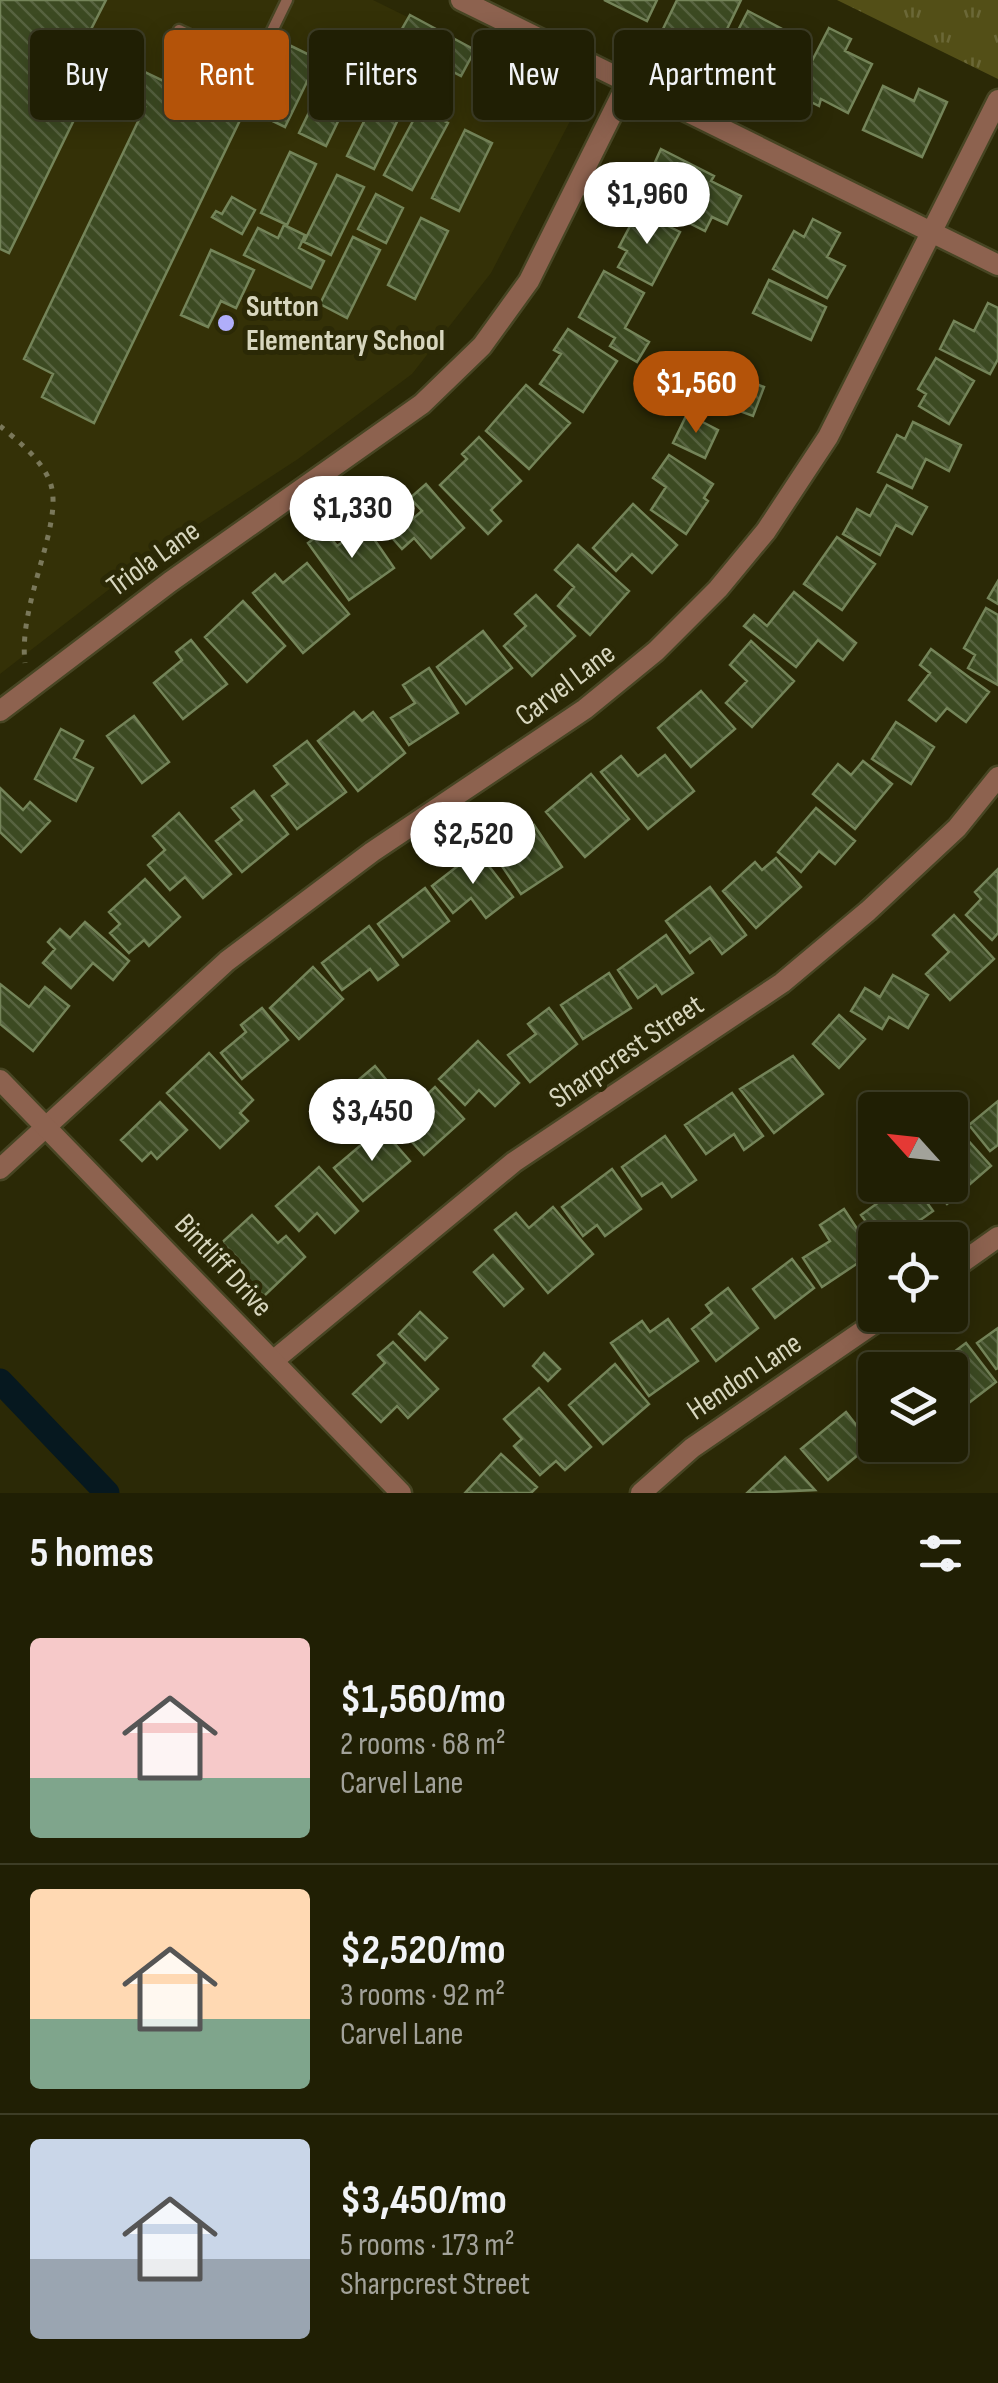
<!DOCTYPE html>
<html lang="en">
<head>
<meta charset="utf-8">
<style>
	:root { --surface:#201f04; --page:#2d2c13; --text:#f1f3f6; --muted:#a2a29a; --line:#3d3d26; --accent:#b45309 }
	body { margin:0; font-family:"Sofia Sans Condensed",sans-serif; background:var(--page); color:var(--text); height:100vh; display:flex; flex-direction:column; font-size:38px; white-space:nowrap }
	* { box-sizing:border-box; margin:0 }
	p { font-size:32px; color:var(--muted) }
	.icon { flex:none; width:55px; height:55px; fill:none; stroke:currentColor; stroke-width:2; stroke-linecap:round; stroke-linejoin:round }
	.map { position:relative; height:1493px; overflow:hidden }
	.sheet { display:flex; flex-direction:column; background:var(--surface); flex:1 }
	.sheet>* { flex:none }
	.guide { position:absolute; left:30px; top:30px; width:940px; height:90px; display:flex; gap:20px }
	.needle { width:65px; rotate:297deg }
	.controls { position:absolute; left:858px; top:1092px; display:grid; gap:20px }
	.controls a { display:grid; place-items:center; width:110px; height:110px; border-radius:10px; background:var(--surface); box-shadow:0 5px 25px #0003,0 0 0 2px var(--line); font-size:50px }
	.price { position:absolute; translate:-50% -85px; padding:0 22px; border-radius:35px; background:#fff; color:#222; font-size:32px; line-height:65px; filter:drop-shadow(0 2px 5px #0008) }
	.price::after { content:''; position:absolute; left:50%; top:60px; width:30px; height:22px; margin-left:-15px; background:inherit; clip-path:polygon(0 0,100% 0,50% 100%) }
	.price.selected { background:var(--accent); color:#fff }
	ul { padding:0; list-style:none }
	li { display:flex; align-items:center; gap:30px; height:250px; padding:0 30px }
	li+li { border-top:2px solid var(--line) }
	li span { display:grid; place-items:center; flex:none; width:280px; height:200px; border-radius:10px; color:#555 }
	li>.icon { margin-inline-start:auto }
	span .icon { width:120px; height:120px; fill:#fffc; stroke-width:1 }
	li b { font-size:42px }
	h2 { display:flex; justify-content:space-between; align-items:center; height:120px; padding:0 30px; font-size:42px }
	.pill { padding:0 35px; border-radius:10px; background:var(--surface); box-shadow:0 5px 25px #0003,0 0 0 2px var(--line); font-size:35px; line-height:90px }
	.pill.selected { background:var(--accent); color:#fff }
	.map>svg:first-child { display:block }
	.built { fill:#343107 }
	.grass { fill:url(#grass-tufts) }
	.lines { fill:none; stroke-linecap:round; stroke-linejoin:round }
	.canal { stroke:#06181f; stroke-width:25 }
	.building { fill:url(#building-back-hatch); stroke:#748459; stroke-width:2.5 }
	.service-casing { stroke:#474523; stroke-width:15 }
	.minor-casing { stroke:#474523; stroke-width:25 }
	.tertiary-casing { stroke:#474523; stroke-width:25 }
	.path { stroke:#7a785a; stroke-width:5; stroke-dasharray:5 8; stroke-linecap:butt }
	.service { stroke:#8d624f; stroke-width:10 }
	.minor { stroke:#8d624f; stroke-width:20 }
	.tertiary { stroke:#8d624f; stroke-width:20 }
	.poi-dot { fill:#b0aefa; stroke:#2b2906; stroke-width:4 }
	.labels { text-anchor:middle; stroke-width:10; stroke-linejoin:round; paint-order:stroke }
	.poi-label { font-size:30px; font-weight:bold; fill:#d7d6be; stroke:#2b2906; text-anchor:start }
	.street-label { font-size:30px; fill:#d7d6be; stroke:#2b2906 }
</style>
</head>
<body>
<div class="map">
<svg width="998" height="1493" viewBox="0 0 998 1493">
	<defs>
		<pattern id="grass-tufts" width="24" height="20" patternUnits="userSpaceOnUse" patternTransform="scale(2.5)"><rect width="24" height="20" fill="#534f17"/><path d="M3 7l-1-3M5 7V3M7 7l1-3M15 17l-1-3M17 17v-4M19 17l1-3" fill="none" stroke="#6b6837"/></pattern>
		<pattern id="building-back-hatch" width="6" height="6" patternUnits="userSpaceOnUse" patternTransform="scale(2.5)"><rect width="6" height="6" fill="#3c4a22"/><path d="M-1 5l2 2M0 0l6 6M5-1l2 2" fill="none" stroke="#576340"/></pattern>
	</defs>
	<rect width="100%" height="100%" fill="#2b2906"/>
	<path class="built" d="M0,0H373L580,102L491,273L412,374L298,459L165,546L0,674Z"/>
	<path class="grass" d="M837,0H998V79Z"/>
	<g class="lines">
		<path class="canal" d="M0,1381L107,1493"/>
	</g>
	<path class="building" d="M0,0H106L84,43L241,118L94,423L42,397L53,374L24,359L145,107L93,81L9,253L0,249Z
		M604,0H657L647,21Z
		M677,0H741L715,54L663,29Z
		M748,11L805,41L781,86L757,74L763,63L730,46Z
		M410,15L475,50L461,76L395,41Z
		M829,28L851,39L845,51L872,64L848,113L821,99L819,106L795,94Z
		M291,46L318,59L285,127L258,114Z
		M332,65L359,78L326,146L299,133Z
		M883,86L914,101L919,89L947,102L922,157L863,130Z
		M380,89L407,101L374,169L347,156Z
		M420,108L448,123L412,190L384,175Z
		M465,130L492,143L459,211L432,198Z
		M661,149L714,176L711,181L741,196L727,224L712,217L705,231L650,203L663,176L651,171Z
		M290,152L316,164L287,225L261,213Z
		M337,175L364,187L331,255L304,242Z
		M376,194L403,208L386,243L358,229Z
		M232,197L255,210L242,234L212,217L216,211L222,214Z
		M638,211L680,232L652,285L618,267L627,251L619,247Z
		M421,218L448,231L415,299L388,285Z
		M813,219L840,233L827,257L845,266L827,298L773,269L794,231L804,237Z
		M284,225L305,235L299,248L324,261L311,288L244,255L258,228L278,238Z
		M353,237L380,250L347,318L320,304Z
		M211,250L254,270L236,308L221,301L208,327L181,315Z
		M604,271L644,293L625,328L649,342L637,362L610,346L615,338L579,317Z
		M769,280L826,307L811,340L753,313Z
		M988,303L998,308V359L990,374L940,349L954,321L974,331Z
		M568,329L617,361L583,412L540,384L561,354L554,350Z
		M936,358L974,381L949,424L919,406L926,394L918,389Z
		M729,373L764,387L753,416L718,403Z
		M526,385L570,423L529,469L486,431Z
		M687,414L718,430L705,458L673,443Z
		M913,422L961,445L949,471L926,459L912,488L878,472L897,435L905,439Z
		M479,437L521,481L491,510L501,521L488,534L440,485L467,459L462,454Z
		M669,455L713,484L704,498L708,501L686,534L651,510L666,487L653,478Z
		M426,484L464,528L431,558L414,538L402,549L380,524L398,509L409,522L422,511L410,498Z
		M887,485L927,507L912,534L896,525L880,555L843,534L857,509L870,516Z
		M633,504L677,545L652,573L632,554L616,571L593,548Z
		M365,526L394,568L349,600L308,543L325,530L337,546Z
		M837,537L875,564L842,610L804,584Z
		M578,545L629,591L590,635L558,606L574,587L555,570Z
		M307,563L349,614L303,653L253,593L275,574L283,583Z
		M998,581V604L988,598Z
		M794,592L856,643L843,660L818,640L796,667L744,626L754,615L767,626Z
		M536,595L575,636L532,676L504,646L526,626L515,614Z
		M243,601L285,646L247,682L205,637Z
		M986,608L998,615V685L968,668L975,655L964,648Z
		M483,631L512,668L466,704L437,667Z
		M191,640L227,684L183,719L154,683L182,660L176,652Z
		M751,641L794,681L752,727L726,703L747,681L730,665Z
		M931,649L989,692L966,722L947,708L936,721L909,700L930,673L920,665Z
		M429,668L458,713L409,745L391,718L415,703L403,685Z
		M701,691L735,729L691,767L658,728Z
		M354,712L362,721L373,712L405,753L358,791L318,741Z
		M134,716L169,762L142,783L107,736Z
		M896,722L934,747L911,784L872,759Z
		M61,729L83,741L74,758L93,768L76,801L35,779Z
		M307,741L346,792L297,829L272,796L288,784L274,766Z
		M665,755L694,791L648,829L601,772L621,756L638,776Z
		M863,761L892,784L855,829L813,794L838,764L851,775Z
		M591,774L629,819L585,857L546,812Z
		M0,788L23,810L30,802L50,821L21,852L0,832Z
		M254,791L288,834L242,872L216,841L242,820L232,808Z
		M816,808L855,841L835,864L819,851L801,872L778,852Z
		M179,813L231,874L203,898L185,877L170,890L148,865L165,850L153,836Z
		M534,825L562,867L521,894L493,853Z
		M477,851L513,897L486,918L471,898L453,913L432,886Z
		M776,858L801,887L756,928L723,891L755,862L762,870Z
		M998,869V933L992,940L966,915L981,899L975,892Z
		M145,879L180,917L149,946L144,940L129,953L110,933L120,924L109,912Z
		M710,887L746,935L722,954L710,938L690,953L666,921Z
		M425,888L449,921L403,957L378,924Z
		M954,915L994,959L950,1000L926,974L949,952L933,935Z
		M85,922L129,961L113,980L93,963L71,988L43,963L55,949L48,942L60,929L70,938Z
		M369,926L398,965L378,980L370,969L342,990L322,963Z
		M666,935L693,973L662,994L656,985L638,998L618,970Z
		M313,967L343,999L299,1039L270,1008Z
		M609,973L631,1008L583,1039L561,1005Z
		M893,975L928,995L908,1028L889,1017L882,1029L851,1011L865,988L880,997Z
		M0,984L29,1007L45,987L69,1006L33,1051L0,1024Z
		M262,1008L288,1040L242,1079L221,1053L246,1032L241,1025Z
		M549,1008L577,1044L530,1082L508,1055L536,1034L528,1024Z
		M839,1015L865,1039L839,1068L813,1044Z
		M478,1041L519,1083L495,1106L479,1090L465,1105L439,1079Z
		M209,1053L253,1100L240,1113L248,1121L220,1148L167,1093Z
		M793,1056L823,1094L774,1133L740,1089Z
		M375,1066L389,1083L370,1100L355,1083Z
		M435,1087L464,1119L424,1155L402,1131L424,1111L417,1104Z
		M732,1093L763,1136L744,1150L734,1134L706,1154L685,1125Z
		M998,1101V1145L990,1151L969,1125Z
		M160,1102L187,1130L157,1159L151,1152L142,1161L121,1140Z
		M381,1128L410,1161L363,1201L334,1168Z
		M665,1136L696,1180L672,1197L662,1183L642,1196L622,1167Z
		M965,1137L991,1166L947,1204L931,1185H950V1150Z
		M319,1167L358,1211L335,1233L317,1213L299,1231L276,1206Z
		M612,1169L641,1209L605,1236L597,1225L583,1236L562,1207Z
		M879,1185H914L933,1211L892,1240H880L861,1215L886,1197Z
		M553,1207L593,1254L548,1293L495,1230L516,1213L529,1228Z
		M844,1209L873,1253L822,1287L803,1258L830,1241L820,1225Z
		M252,1215L278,1243L286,1236L305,1257L264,1296L217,1247Z
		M493,1255L523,1289L504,1306L474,1272Z
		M792,1259L814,1288L775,1318L753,1289Z
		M728,1288L758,1328L716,1361L692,1329L712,1313L706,1305Z
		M420,1312L447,1338L425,1360L399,1334Z
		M668,1319L698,1361L649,1396L611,1343L642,1321L650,1332Z
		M998,1328V1368L996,1369L977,1343Z
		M393,1342L438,1389L408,1418L397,1406L381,1422L353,1394L385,1363L378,1355Z
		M966,1343L996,1382L953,1415L950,1370H930Z
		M544,1353L560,1369L548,1381L533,1366Z
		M615,1364L649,1404L603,1444L569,1405Z
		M539,1388L591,1447L565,1470L556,1461L540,1475L514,1446L522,1439L504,1419Z
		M875,1400V1436L858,1414Z
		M846,1412L871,1444L828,1480L801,1449Z
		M501,1454L537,1487L531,1493H465Z
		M785,1457L815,1490L747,1493Z"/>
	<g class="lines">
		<defs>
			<path id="service" d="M179,30L255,66L287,0"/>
			<path id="minor" d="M461,0L998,265
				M0,711L170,582L422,404L482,346L529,281L628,82
				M0,1169L227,961L372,852L585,709L656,651L718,589L766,531L828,437L998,100
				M950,1271L998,1237
				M273,1361L514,1162L782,983L868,911L957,828L998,777
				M641,1493L692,1448L886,1315"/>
			<path id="tertiary" d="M0,1080L401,1493"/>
		</defs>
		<use href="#service" class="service-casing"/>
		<use href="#minor" class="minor-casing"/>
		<use href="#tertiary" class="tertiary-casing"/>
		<path class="path" d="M0,426C18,441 44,461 51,485C63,526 18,603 25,663"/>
		<use href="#service" class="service"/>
		<use href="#minor" class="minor"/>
		<use href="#tertiary" class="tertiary"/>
	</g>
	<circle class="poi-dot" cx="226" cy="323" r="10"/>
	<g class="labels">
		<g class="poi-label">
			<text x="246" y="316">Sutton<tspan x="246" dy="34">Elementary School</tspan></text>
		</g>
		<g class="street-label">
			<text transform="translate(153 558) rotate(-36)" y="10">Triola Lane</text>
			<text transform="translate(565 684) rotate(-37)" y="10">Carvel Lane</text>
			<text transform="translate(626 1051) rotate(-34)" y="10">Sharpcrest Street</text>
			<text transform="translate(224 1265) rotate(47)" y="10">Bintliff Drive</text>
			<text transform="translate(744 1376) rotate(-34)" y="10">Hendon Lane</text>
		</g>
	</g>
</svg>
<div class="controls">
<a><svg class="needle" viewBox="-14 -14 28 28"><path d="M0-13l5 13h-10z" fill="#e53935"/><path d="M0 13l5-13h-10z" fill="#a2a29a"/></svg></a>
<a><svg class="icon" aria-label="locate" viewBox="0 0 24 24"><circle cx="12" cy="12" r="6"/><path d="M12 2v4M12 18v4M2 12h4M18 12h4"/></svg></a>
<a><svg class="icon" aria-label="layers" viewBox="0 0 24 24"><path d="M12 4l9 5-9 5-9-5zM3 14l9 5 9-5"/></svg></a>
</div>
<b class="price" style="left:647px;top:247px">$1,960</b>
<b class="price selected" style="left:696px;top:436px">$1,560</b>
<b class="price" style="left:352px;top:561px">$1,330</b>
<b class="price" style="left:473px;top:887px">$2,520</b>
<b class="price" style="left:372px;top:1164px">$3,450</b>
<div class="guide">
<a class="pill">Buy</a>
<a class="pill selected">Rent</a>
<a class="pill">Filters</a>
<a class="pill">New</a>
<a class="pill">Apartment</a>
</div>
</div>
<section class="sheet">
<h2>5 homes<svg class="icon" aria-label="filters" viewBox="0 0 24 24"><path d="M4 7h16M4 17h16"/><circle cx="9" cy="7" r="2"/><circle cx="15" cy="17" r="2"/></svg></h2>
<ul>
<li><span style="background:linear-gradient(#f6c9c9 70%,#7fa58c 0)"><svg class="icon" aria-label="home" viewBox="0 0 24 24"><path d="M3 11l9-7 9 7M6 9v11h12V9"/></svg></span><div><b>$1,560/mo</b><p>2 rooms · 68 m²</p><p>Carvel Lane</p></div></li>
<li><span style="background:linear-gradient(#ffd9b3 65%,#7fa58c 0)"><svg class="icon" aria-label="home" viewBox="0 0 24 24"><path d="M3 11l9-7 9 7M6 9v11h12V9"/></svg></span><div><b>$2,520/mo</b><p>3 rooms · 92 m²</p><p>Carvel Lane</p></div></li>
<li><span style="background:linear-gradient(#c9d6e8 60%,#9aa5b1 0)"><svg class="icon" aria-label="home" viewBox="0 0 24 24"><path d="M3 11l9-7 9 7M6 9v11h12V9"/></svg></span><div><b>$3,450/mo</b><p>5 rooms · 173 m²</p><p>Sharpcrest Street</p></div></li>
</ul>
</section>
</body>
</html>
